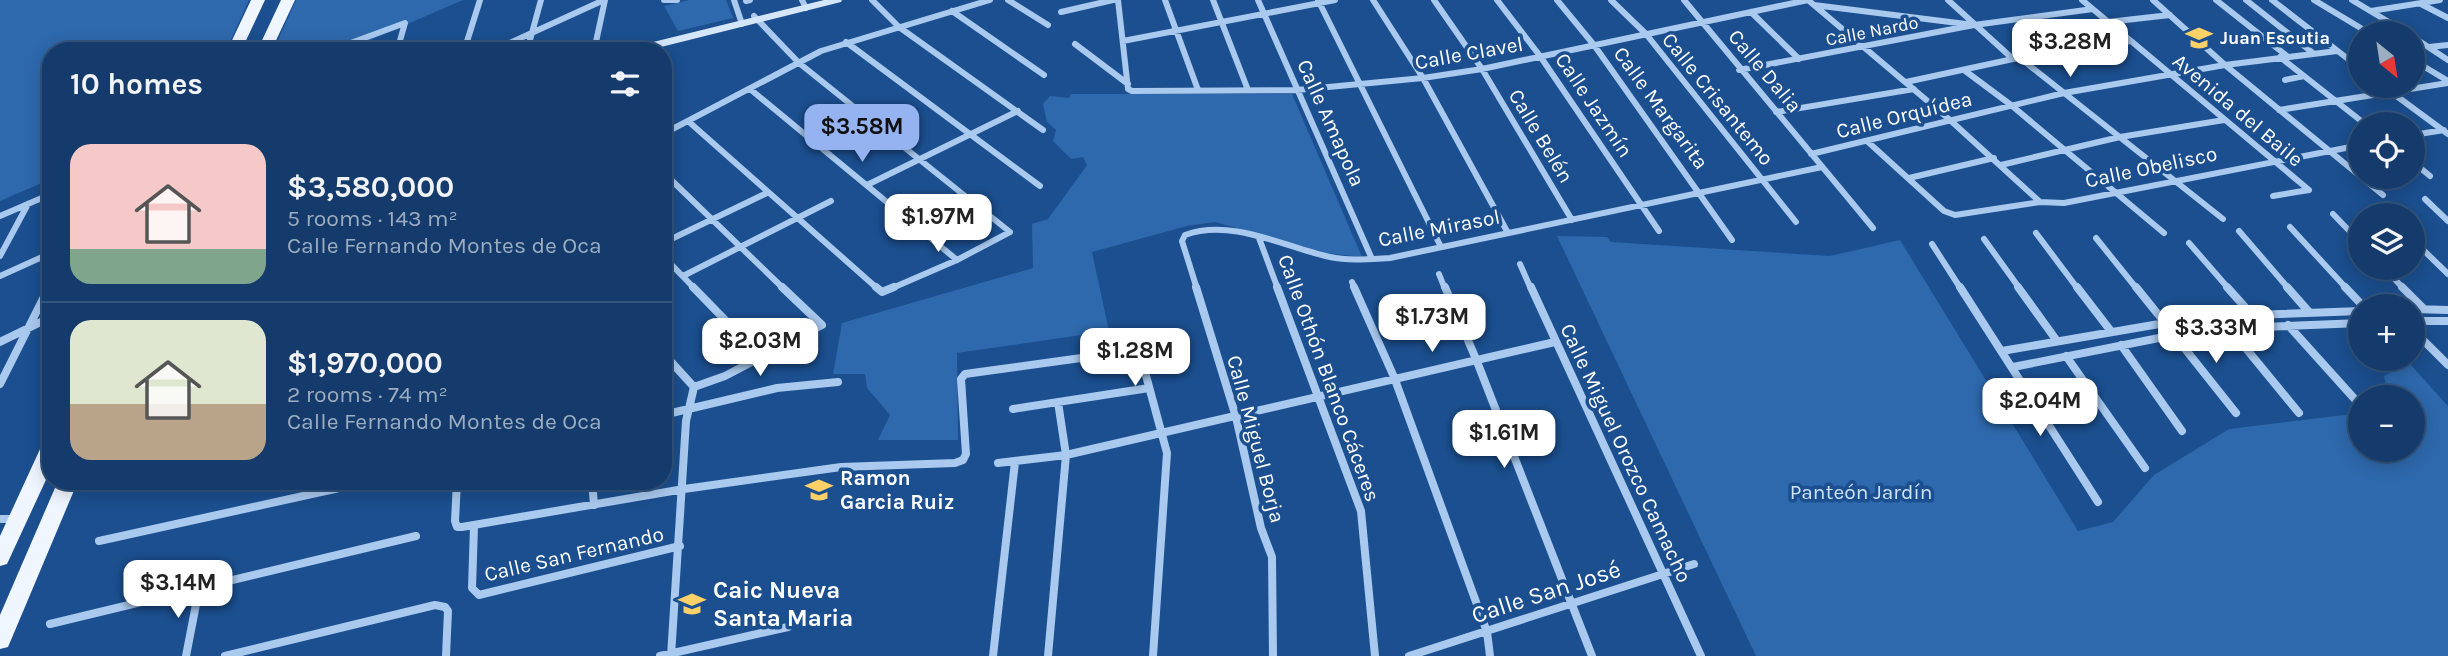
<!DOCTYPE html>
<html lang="en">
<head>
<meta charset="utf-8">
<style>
	:root { --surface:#143b6b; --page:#214673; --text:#f1f3f6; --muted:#9dadc1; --line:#33557e; --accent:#95b2f1 }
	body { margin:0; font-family:Karla,sans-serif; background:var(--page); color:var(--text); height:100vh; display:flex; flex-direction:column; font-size:26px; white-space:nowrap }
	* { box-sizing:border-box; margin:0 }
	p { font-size:23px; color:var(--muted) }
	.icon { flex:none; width:38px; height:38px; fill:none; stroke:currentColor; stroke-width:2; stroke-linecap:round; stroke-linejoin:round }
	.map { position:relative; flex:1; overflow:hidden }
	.panel { position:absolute; left:42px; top:42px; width:630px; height:448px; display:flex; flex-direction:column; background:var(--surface); border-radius:28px; box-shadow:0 4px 18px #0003,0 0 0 2px var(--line) }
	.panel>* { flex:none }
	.needle { width:46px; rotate:150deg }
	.controls { position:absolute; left:2348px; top:21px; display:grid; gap:14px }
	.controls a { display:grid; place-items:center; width:77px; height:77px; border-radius:50%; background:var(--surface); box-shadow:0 4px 18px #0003,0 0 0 2px var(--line); font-size:35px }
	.price { position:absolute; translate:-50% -60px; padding:0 16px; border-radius:14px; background:#fff; color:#222; font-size:23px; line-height:46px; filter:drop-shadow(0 2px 4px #0008) }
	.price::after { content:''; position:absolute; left:50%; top:42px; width:21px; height:16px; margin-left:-10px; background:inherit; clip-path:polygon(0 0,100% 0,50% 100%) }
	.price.on { background:var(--accent); color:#111 }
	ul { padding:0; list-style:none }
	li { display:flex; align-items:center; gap:21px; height:175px; padding:0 28px }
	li+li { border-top:2px solid var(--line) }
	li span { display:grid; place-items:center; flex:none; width:196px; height:140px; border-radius:21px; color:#555 }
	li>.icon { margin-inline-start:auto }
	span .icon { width:84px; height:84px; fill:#fffc; stroke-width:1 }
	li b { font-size:30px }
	h2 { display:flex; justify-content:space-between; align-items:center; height:84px; padding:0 28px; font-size:30px }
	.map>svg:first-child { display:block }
	.green { fill:#2e69ad }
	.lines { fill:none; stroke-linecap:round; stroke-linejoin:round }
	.street-far1 { stroke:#a9c9ee; stroke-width:6 }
	.street { stroke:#a9c9ee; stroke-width:8 }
	.secondary { fill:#d6e6fa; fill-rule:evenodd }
	.primary { fill:#f0f6ff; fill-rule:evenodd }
	.labels { text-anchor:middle; stroke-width:7; stroke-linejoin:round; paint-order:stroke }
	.far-street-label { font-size:18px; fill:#fff; stroke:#1b4f8f }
	.far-poi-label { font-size:18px; font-weight:bold; fill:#fff; stroke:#1b4f8f; text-anchor:start }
	.street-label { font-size:21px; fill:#fff; stroke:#1b4f8f }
	.poi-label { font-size:21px; font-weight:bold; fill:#fff; stroke:#1b4f8f; text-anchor:start }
	.park-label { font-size:21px; fill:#cfe3fa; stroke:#1b4f8f }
	.near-poi-label { font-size:24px; font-weight:bold; fill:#fff; stroke:#1b4f8f; text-anchor:start }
	.near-street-label { font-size:24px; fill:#fff; stroke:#1b4f8f }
</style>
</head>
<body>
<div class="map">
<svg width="2448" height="656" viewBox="0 0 2448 656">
	<rect width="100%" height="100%" fill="#1b4f8f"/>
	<path class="green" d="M0,0H249L226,51H51V179L0,201Z
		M296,0H463L345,51H273Z
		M689,0H726L733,18L678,31L664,6Z
		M1071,94H1292L1362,257L1326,253L1215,222L1187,226L1092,252L1109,331L957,353L958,440H878L890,415L867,388L865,374H833L842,323L1033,268L1032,224L1048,219L1087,165L1083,157L1071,159L1053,141L1056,130L1047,122L1043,104L1050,96L1069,98Z
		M1557,236L1607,237L1611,242L1830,256L1900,240L2078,531L2113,522L2154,475L2229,429L2361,413V450H2413V397H2389L2384,376L2409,363L2448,406V656H1756Z"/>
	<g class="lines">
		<path class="street-far1" d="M664,0H677
			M734,0L742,24
			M802,0L806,8
			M872,0L899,27L1043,130
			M1008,0L1048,25
			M1118,0L1128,89L1132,91L1297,90L1423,78L1482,69L1808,0
			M1165,0L1198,90
			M1213,0L1248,90
			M1258,0L1372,259
			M1318,0L1441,247
			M1373,0L1423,78L1508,233
			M1434,0L1482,69L1572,220
			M1497,0L1540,56L1659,231
			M1557,0L1594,45L1732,240
			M1611,0L1646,34L1796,222
			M1684,0L1873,228
			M1808,0L1950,120L2040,202
			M1948,0L2013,59
			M2082,0L2309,190
			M2153,0L2225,65L2383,195
			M2216,0L2287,56
			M2246,0L2313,53
			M2272,0L2361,69
			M2314,0L2369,33
			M2352,0L2407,33
			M746,1L750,0
			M2421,4L2448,18
			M1814,5L1966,24
			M952,11L1044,75
			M2371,11L2440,0
			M1061,12L1113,0
			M1751,12L1799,59
			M754,16L799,63L1010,232L957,260L890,289
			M2108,22L2170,15
			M2413,37L2448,60
			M1123,41L1335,0
			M846,42L1040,186
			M1075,44L1128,84
			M2429,47L2448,45
			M329,51L405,23L397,51
			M464,51L480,0
			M492,51L604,0
			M527,51L541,0
			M594,51L605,0
			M2280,57L2365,124
			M2020,58L2223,219
			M2413,60L2448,81
			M1739,70L1974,25L2093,9
			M1964,70L2011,105L2164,233
			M2285,80L2304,76
			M1906,82L2013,59L2131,41
			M2383,86L2448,134
			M750,89L957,260
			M2279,110L2448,83
			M1776,112L1914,89
			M688,121L878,289
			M663,134L821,51L990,0
			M2413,135L2444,130
			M1867,141L1944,211L1955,215L2040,202L2064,203L2361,145
			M1811,154L2064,93L2225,65L2337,51
			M2413,162L2430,176
			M2001,165L2120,137L2224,120
			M663,172L784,289
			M1909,178L1994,158
			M867,185L1018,111
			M2273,196L2309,190
			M2425,199L2448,221
			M2381,209L2387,215
			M2333,214L2361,243
			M0,216L51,194
			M2290,227L2347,289
			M2239,231L2289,289
			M2036,233L2078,289
			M1259,238L1278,289
			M2096,238L2137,289
			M1984,239L2020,289
			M2413,240L2448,274
			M663,243L767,193
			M2189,243L2229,289
			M1932,244L1961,289
			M0,256L28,204
			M663,256L695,289
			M1520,264L1531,289
			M2384,268L2404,289
			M1439,274L1445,289
			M0,276L51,253
			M683,276L831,201
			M1352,282L1355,289
			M48,289L51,282
			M1197,289L1182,241L1185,235C1232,218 1284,247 1330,257C1349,261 1370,259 1390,258L1822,167"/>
		<path class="street" d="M693,287L762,358
			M876,287L882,292L894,287
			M1196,287L1236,417L1261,528L1272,557L1273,656
			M1277,287L1361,511L1375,656
			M1354,287L1394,377L1487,632L1490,656
			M1445,287L1476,359L1592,656
			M1531,287L1701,656
			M1960,287L2098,502
			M2018,287L2057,341
			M2077,287L2110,330
			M2136,287L2165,323
			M2227,287L2252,315
			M2287,287L2309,312
			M2345,287L2363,306
			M2402,287L2424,309
			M2413,309L2448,310
			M2413,321H2448
			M2288,325L2361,406
			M2230,329L2299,413
			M2413,330L2448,365
			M1135,335L1167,453L1153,656
			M2174,335L2236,413
			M0,342L51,317
			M2121,345L2182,431
			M2002,351L2165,323L2252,315L2361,311
			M663,353L694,387
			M2066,356L2145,468
			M2013,367L2174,335L2262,327L2361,323
			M0,384L49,287
			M694,387L725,376L822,325L782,287
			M1013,409L1149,388
			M663,415L777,388L838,382
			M998,463L1066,455L1555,342
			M457,481L455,521L457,527H462L684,489L841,467L955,463L963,460L966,454L961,379L965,374L1139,350
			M592,481L594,505
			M0,519H16
			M474,526L472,588L479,595L680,546
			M99,541L371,481
			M50,624L416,536
			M186,656L199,589
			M225,656L435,605L445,607L448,611L446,656
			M660,656L788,627
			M671,656L686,421L694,387
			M993,656L1015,462
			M1048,656L1066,455L1058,402
			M1409,656L1694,564"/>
		<path class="secondary" d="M824,0H842L841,2L645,51H608L640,40L644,41L645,44Z"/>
		<path class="primary" d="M251,0H265L241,51H227Z
			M281,0H295L271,51H257Z
			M51,440V469L7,564L0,566V536L41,447L44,442Z
			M58,481H78L11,640L8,647L0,649V615Z"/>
	</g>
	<defs>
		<symbol id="school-bare" viewBox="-9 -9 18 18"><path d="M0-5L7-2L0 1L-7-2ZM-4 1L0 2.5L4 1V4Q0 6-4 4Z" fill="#ffd166" stroke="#1b4f8f" stroke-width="2.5" paint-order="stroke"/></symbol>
	</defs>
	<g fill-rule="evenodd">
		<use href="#school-bare" x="2180" y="19" width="38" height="38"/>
		<use href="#school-bare" x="800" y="471" width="38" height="38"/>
		<use href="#school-bare" x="673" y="585" width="38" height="38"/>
	</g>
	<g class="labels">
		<g class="far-street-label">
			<text transform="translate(1872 31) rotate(-11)" y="6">Calle Nardo</text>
		</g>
		<g class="far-poi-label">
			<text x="2220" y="44">Juan Escutia</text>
		</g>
		<g class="street-label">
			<text transform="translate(1469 53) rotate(-10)" y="7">Calle Clavel</text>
			<text transform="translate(1765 71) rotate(50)" y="7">Calle Dalia</text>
			<text transform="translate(1718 99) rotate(51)" y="7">Calle Crisantemo</text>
			<text transform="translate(1594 105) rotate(56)" y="7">Calle Jazmín</text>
			<text transform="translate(1661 108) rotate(54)" y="7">Calle Margarita</text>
			<text transform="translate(2238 110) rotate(40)" y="7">Avenida del Baile</text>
			<text transform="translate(1904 115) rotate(-14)" y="7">Calle Orquídea</text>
			<text transform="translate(1331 123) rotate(66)" y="7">Calle Amapola</text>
			<text transform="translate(1541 136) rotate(59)" y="7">Calle Belén</text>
			<text transform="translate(2151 167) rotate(-12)" y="7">Calle Obelisco</text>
			<text transform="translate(1439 228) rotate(-11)" y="7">Calle Mirasol</text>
			<text transform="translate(1329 378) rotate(70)" y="7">Calle Othón Blanco Cáceres</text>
			<text transform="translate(1256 439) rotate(75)" y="7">Calle Miguel Borja</text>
			<text transform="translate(1626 453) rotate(65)" y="7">Calle Miguel Orozco Camacho</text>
			<text transform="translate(574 554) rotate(-13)" y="7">Calle San Fernando</text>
		</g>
		<g class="poi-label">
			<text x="840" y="485">Ramon<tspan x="840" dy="24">Garcia Ruiz</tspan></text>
		</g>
		<g class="park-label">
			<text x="1861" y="499">Panteón Jardín</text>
		</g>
		<g class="near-poi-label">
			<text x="713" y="598">Caic Nueva<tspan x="713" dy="28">Santa Maria</tspan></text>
		</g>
		<g class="near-street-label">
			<text transform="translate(1546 592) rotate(-18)" y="8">Calle San José</text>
		</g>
	</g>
</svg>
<div class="controls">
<a><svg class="needle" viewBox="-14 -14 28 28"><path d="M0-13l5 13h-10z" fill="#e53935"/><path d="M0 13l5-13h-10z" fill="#9dadc1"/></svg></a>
<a><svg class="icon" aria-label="locate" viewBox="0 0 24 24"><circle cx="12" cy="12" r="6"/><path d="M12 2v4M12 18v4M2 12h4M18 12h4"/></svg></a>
<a><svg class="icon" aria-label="layers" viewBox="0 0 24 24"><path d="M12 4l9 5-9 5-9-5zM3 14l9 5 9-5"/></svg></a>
<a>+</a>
<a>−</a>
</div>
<b class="price" style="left:2070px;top:79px">$3.28M</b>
<b class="price on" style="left:862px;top:164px">$3.58M</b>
<b class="price" style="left:938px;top:254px">$1.97M</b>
<b class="price" style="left:1432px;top:354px">$1.73M</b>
<b class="price" style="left:2216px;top:365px">$3.33M</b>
<b class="price" style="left:760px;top:378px">$2.03M</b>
<b class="price" style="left:1135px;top:388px">$1.28M</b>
<b class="price" style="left:2040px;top:438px">$2.04M</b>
<b class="price" style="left:1504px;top:470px">$1.61M</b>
<b class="price" style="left:178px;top:620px">$3.14M</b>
<section class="panel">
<h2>10 homes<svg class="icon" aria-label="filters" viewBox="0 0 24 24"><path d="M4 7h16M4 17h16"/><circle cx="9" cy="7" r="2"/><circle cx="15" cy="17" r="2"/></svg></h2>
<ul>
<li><span style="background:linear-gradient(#f6c9c9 75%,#7fa58c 0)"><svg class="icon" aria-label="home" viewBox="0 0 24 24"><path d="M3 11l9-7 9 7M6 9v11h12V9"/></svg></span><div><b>$3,580,000</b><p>5 rooms · 143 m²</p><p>Calle Fernando Montes de Oca</p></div></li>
<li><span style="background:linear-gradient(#dfe7d0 60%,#b9a48a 0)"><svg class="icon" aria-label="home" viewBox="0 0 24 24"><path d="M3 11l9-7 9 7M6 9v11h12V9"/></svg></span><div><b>$1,970,000</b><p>2 rooms · 74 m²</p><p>Calle Fernando Montes de Oca</p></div></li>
</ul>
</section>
</div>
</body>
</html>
